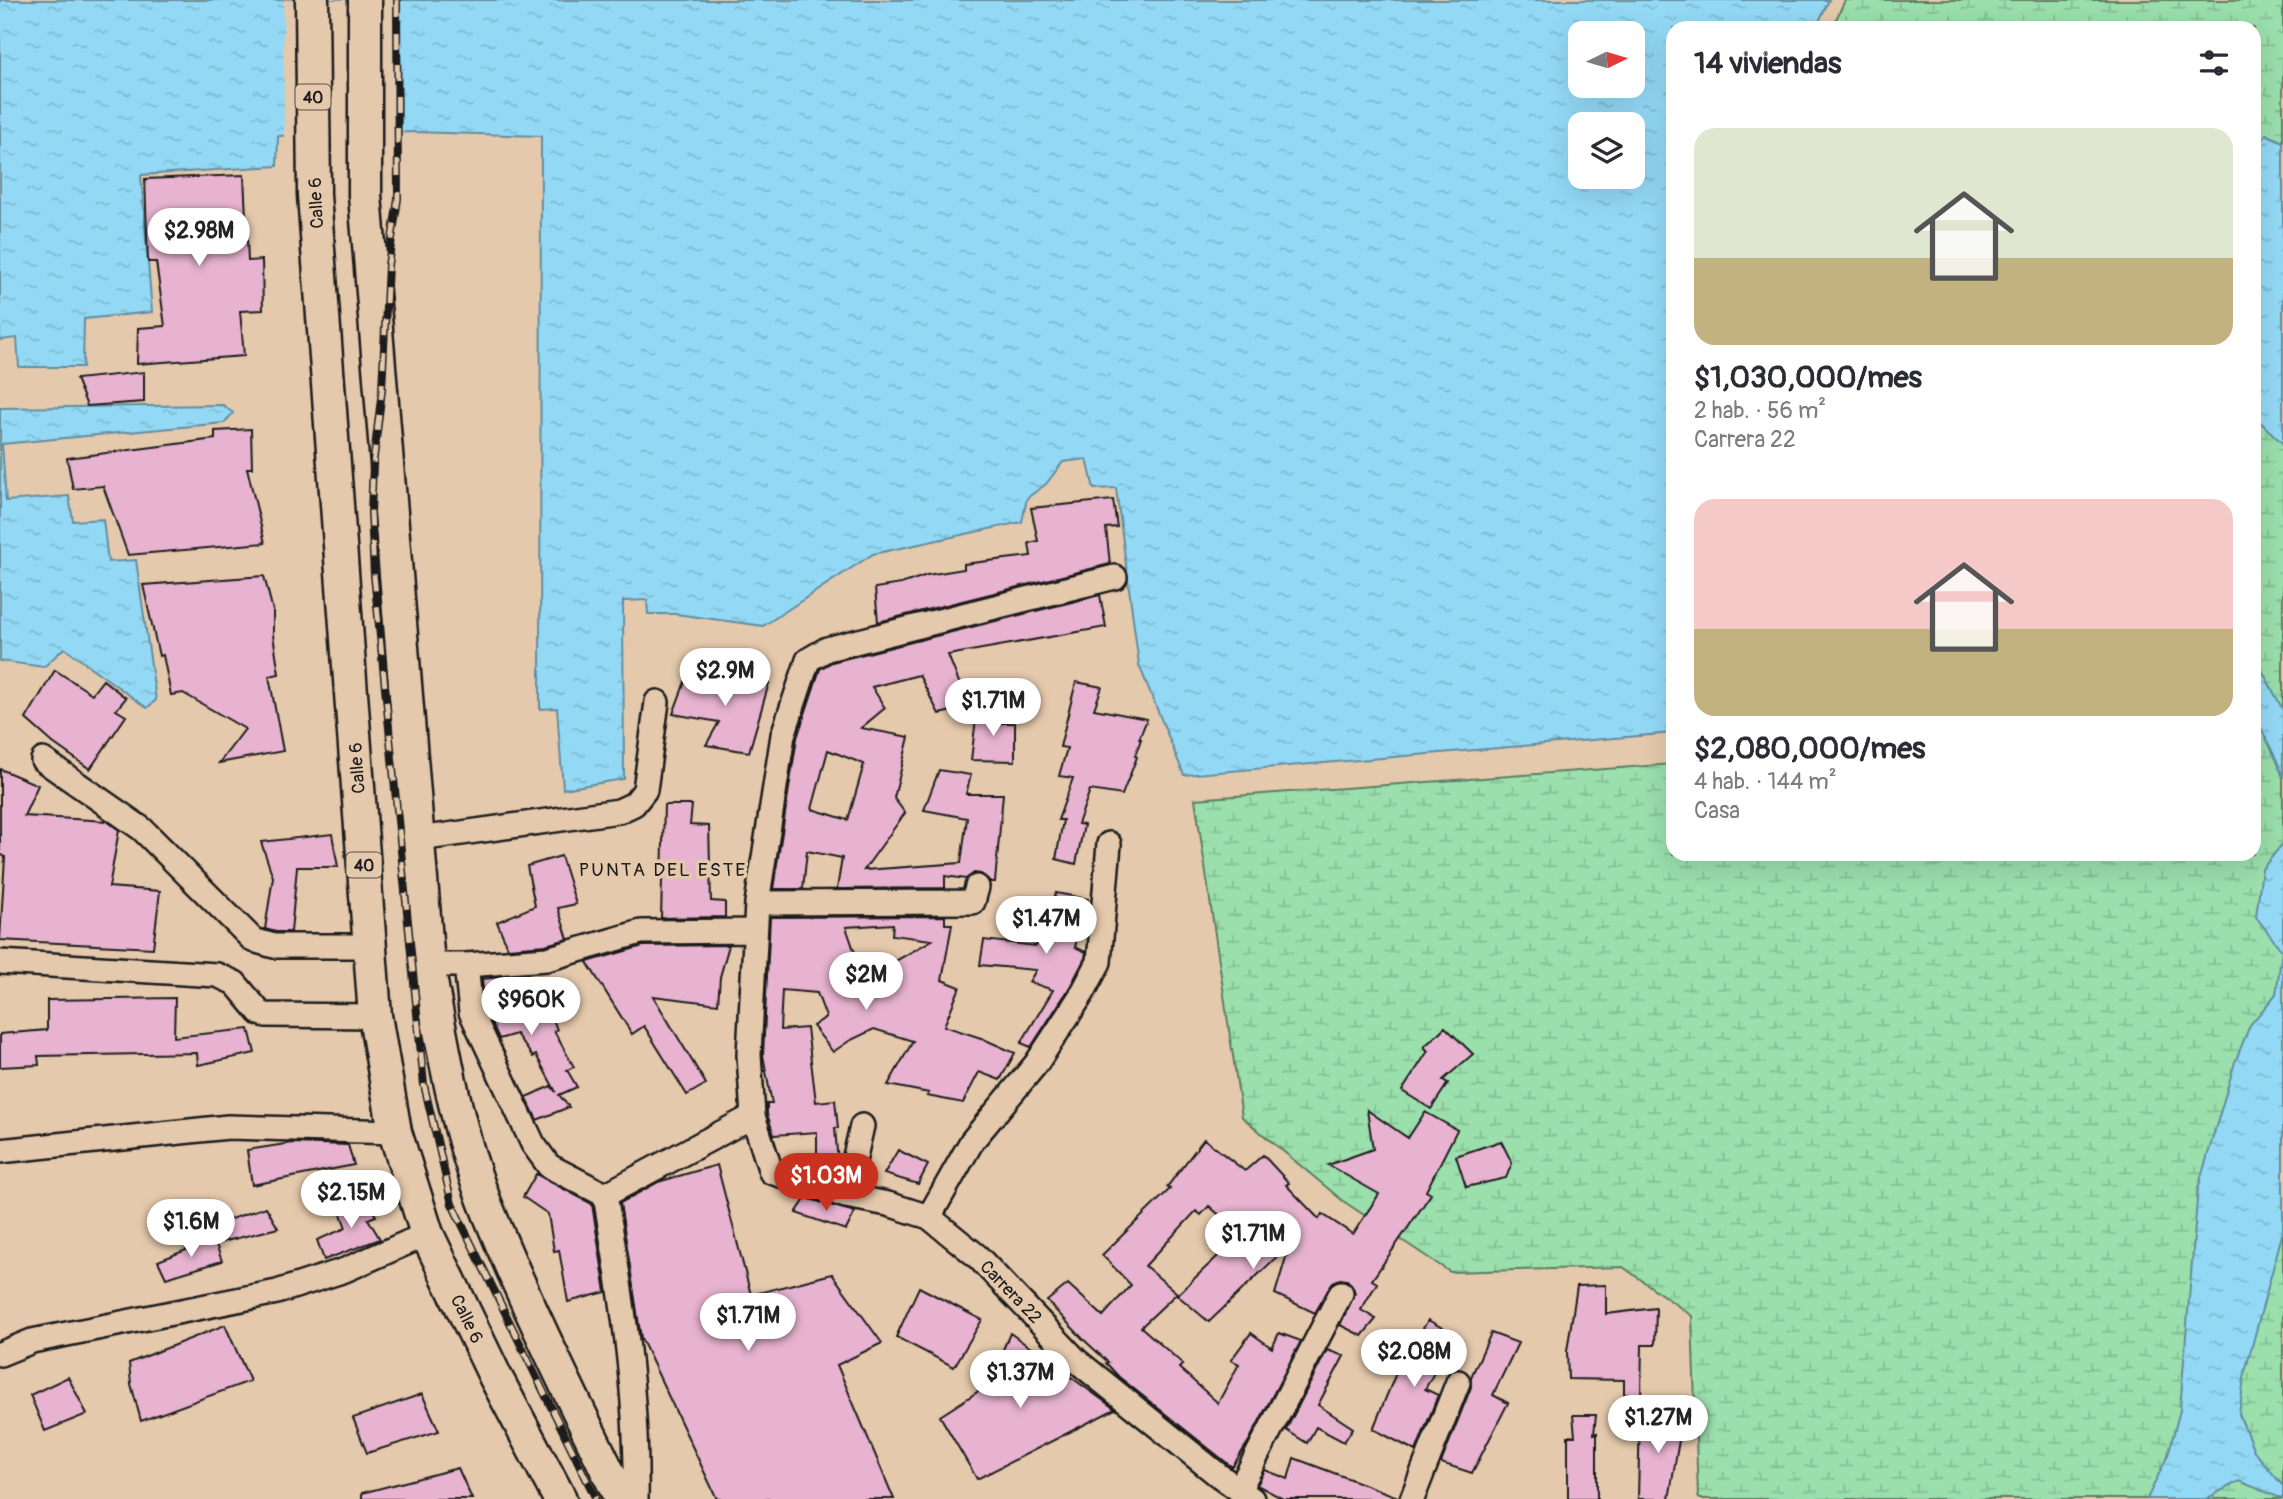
<!DOCTYPE html>
<html lang="es">
<head>
<meta charset="utf-8">
<style>
	:root { --surface:#fff; --page:#f7f7f7; --text:#2b2b33; --muted:#7c7c81; --accent:#c8321e }
	body { margin:0; font-family:Pangolin,sans-serif; background:var(--page); color:var(--text); height:100vh; display:flex; flex-direction:column; font-size:26px; white-space:nowrap }
	* { box-sizing:border-box; margin:0 }
	p { font-size:23px; color:var(--muted) }
	.icon { flex:none; width:38px; height:38px; fill:none; stroke:currentColor; stroke-width:2; stroke-linecap:round; stroke-linejoin:round }
	.map { position:relative; flex:1; overflow:hidden }
	.drawer { position:absolute; left:1666px; top:21px; width:595px; height:840px; display:flex; flex-direction:column; background:var(--surface); border-radius:21px; box-shadow:0 7px 28px #0002 }
	.drawer>* { flex:none }
	.needle { width:46px; rotate:85deg }
	.controls { position:absolute; left:1568px; top:21px; display:grid; gap:14px }
	.controls a { display:grid; place-items:center; width:77px; height:77px; border-radius:14px; background:var(--surface); box-shadow:0 7px 28px #0002; font-size:35px }
	.price { position:absolute; translate:-50% -60px; padding:0 16px; border-radius:24px; background:#fff; color:#222; font-size:23px; line-height:46px; filter:drop-shadow(0 2px 4px #0008) }
	.price::after { content:''; position:absolute; left:50%; top:42px; width:21px; height:16px; margin-left:-10px; background:inherit; clip-path:polygon(0 0,100% 0,50% 100%) }
	.price.current { background:var(--accent); color:#fff }
	ul { padding:0; list-style:none }
	li { display:grid; align-content:center; gap:14px; height:371px; padding:0 28px }
	li span { display:grid; place-items:center; height:217px; border-radius:21px; color:#555 }
	li>.icon { margin-inline-start:auto }
	span .icon { width:126px; height:126px; fill:#fffc; stroke-width:1 }
	li b { font-size:30px }
	h2 { display:flex; justify-content:space-between; align-items:center; height:84px; padding:0 28px; font-size:30px }
	.map>svg:first-child { display:block }
	.wetland { fill:url(#wetland-marsh); stroke:#5b7e64; stroke-width:2 }
	.water { fill:url(#water-ripples); stroke:#638d9e; stroke-width:2; fill-rule:evenodd }
	.pier { fill:#e5c9ac }
	.building { fill:#e7b3d0; stroke:#1c1c1c; stroke-width:2; fill-rule:evenodd }
	.lines { fill:none; stroke-linecap:round; stroke-linejoin:round }
	.minor-casing { stroke:#1c1c1c; stroke-width:28 }
	.highway-casing { stroke:#1c1c1c; stroke-width:37 }
	.minor { stroke:#e5c9ac; stroke-width:23 }
	.highway { stroke:#e5c9ac; stroke-width:32 }
	.rail-casing { stroke:#1c1c1c; stroke-width:8 }
	.rail { stroke:#e5c9ac; stroke-width:5; stroke-dasharray:16; stroke-linecap:butt }
	.labels { text-anchor:middle; stroke-width:7; stroke-linejoin:round; paint-order:stroke }
	.shield { fill:#e5c9ac; stroke:#585047; stroke-width:2 }
	.shield-label { font-size:16px; font-weight:bold; fill:#1c1c1c }
	.street-label { font-size:18px; fill:#1c1c1c; stroke:#e5c9ac }
	.neighbourhood-label { font-size:19px; letter-spacing:2px; fill:#1c1c1c; stroke:#e5c9ac }
</style>
</head>
<body>
<div class="map">
<svg width="2283" height="1499" viewBox="0 0 2283 1499">
	<defs>
		<pattern id="wetland-marsh" width="20" height="14" patternUnits="userSpaceOnUse" patternTransform="scale(1.75)"><rect width="20" height="14" fill="#9adfac"/><path d="M1 5h8M5 5V1M11 12h8M15 12V8" fill="none" stroke="#84bf93"/></pattern>
		<pattern id="water-ripples" width="26" height="14" patternUnits="userSpaceOnUse" patternTransform="scale(1.75)"><rect width="26" height="14" fill="#93d9f5"/><path d="M2 4q2-2 4 0t4 0M15 11q2-2 4 0t4 0" fill="none" stroke="#7ebad1"/></pattern>
	</defs>
	<rect width="100%" height="100%" fill="#e5c9ac"/>
	<filter id="ink" filterUnits="userSpaceOnUse"><feTurbulence type="fractalNoise" baseFrequency=".0143" numOctaves="2"/><feDisplacementMap in="SourceGraphic" scale="14" xChannelSelector="R" yChannelSelector="G"/><feConvolveMatrix kernelMatrix="1 2 1 2 8 2 1 2 1" color-interpolation-filters="sRGB"/></filter>
	<g filter="url(#ink)">
		<path class="wetland" d="M1845,0H2283V1499H1700L1698,1497L1692,1316L1623,1267L1450,1272L1343,1201L1242,1117L1195,799L1673,764V854H2254V28H1832Z"/>
		<path class="water" d="M0,0H1829L1816,28H1673V733L1184,775L1139,665L1116,488L1094,489L1087,459L1063,462L1046,484L1027,498L1022,522L873,554L763,626L676,614H648L647,600L623,601L624,779L563,789L557,708L540,709L541,136L413,132L278,136L277,166L141,175L152,312L84,319L83,367H19L17,338L0,340ZM1580,33H1633V86H1580ZM1580,124H1633V177H1580Z
			M2266,134L2283,142V444L2254,416V154Z
			M223,405L233,413L224,423L2,444L6,501L69,496L73,521L103,519L108,562L136,560L156,700L147,708L64,648L44,667L0,661V408Z
			M2254,655L2283,710V778L2277,761L2254,714Z
			M2283,843V1231L2245,1372L2239,1414L2254,1451L2283,1486V1499L2239,1481L2206,1499H2147L2168,1455L2180,1410L2198,1188L2235,1062L2250,1025L2276,994L2282,951L2256,917L2262,869Z"/>
		<path class="pier" d="M283,0H393L394,136L284,139Z"/>
		<path class="building" d="M244,175L248,261L262,260L263,310L240,311L244,356L137,364L138,328L165,326L156,262H148L145,179Z
			M144,372V402L87,406L76,379Z
			M251,429L252,468H247L265,543L128,555L103,486L73,489L67,458L215,439V431Z
			M1113,500L1117,527L1106,528L1110,564L878,622L875,588L901,584L927,575L964,569V564L1031,556L1029,543L1038,541L1031,508Z
			M264,576L273,611V635L279,674L269,676L283,751L219,763L245,729L183,693L171,695L163,655L159,656L143,585Z
			M1100,595L1106,627L948,655L969,707L939,714L919,675L872,687L885,708L861,728L909,737L894,798L905,813L864,870L961,863L967,818L924,810L939,770L971,775L966,794H1003L995,882H990L981,874L974,873L966,879L945,876V888L837,889L842,858L807,851L803,889H773L797,738L820,669L832,662ZM828,750L864,764L848,820L812,809Z
			M55,670L92,694L103,680L126,698L116,710L126,716L90,769L53,743L26,719Z
			M688,674L735,683L737,677L769,683L749,752L706,745L719,722L673,714Z
			M1076,682L1102,687L1094,709L1147,719L1139,739H1141L1135,756L1137,757L1122,795L1090,790L1078,824L1084,825L1076,864L1056,859L1063,820H1058L1073,778L1059,776L1067,748L1060,747Z
			M977,710H1000L999,723H1015V761L971,760Z
			M0,769L38,785L24,816L107,821L119,830L109,887L160,891L153,948L0,940L5,857L0,854Z
			M664,805H692L690,825L709,826L711,901L725,902V917L661,918Z
			M332,834L338,867H297L291,932H276L265,929L273,877L261,842Z
			M561,856L576,904L558,908L568,939L545,945L508,948L497,922L535,906L527,866Z
			M1056,893L1088,899L1075,947L1086,952L1085,958L1070,987L1031,1047L1021,1043L1053,990L1029,982L1036,970L980,965L984,940L1036,946Z
			M945,916V924H952L942,980L960,987L944,1026L981,1038L1015,1053L1000,1080L979,1072L963,1103L927,1096L929,1093L888,1085L913,1041L874,1029L849,1041L833,1052L813,1026L826,1017L817,993L782,990L780,1030L807,1028L816,1102L835,1100L838,1128H835L838,1163H817V1132L774,1135L767,1114V1104H772L763,1055L770,917ZM893,924L892,935L932,940L864,979L846,927Z
			M729,945L720,977L718,1004L653,996L706,1084L687,1095L644,1026L632,1034L587,962L643,946Z
			M520,975L527,994L543,992L557,1030L554,1031L574,1067L567,1070L577,1087L559,1095L569,1107L537,1120L526,1097L551,1086L556,1092L536,1055L533,1057L516,1034L499,1039L485,1008L482,979Z
			M175,998L174,1037L249,1029L255,1053L198,1065L197,1053L38,1056L39,1065L0,1067V1034L47,1030V1000Z
			M1445,1027L1473,1054L1443,1080L1448,1083L1431,1109L1402,1091L1428,1051L1424,1047Z
			M1367,1110L1408,1138L1425,1112L1457,1130L1426,1191L1431,1194L1372,1280L1377,1283L1361,1310L1376,1319L1362,1336L1340,1325L1355,1293L1352,1285L1347,1280L1340,1279L1333,1282L1315,1313L1275,1294L1290,1244L1209,1322L1177,1295L1241,1234L1209,1206L1201,1215L1196,1211L1145,1266L1177,1293L1141,1327L1183,1364L1179,1368L1218,1403L1239,1364L1231,1360L1251,1333L1272,1348L1279,1333L1301,1341L1249,1441L1232,1467L1119,1377L1106,1363L1108,1362L1083,1339L1047,1301L1068,1284L1103,1316L1131,1285L1102,1255L1170,1189L1167,1187L1204,1139L1245,1171L1263,1155L1289,1183L1286,1185L1319,1219L1322,1214L1353,1234L1379,1194L1328,1165L1373,1149Z
			M1501,1141L1512,1163L1506,1178L1466,1187L1456,1156Z
			M292,1143L348,1145L354,1165L252,1185L247,1150Z
			M898,1150L928,1165L918,1184L884,1174Z
			M717,1165L751,1295L832,1274L882,1343L837,1365L894,1499H717L641,1338L620,1203L658,1182Z
			M536,1174L592,1204L606,1292L568,1302L559,1250L554,1251L548,1214L523,1197Z
			M365,1198L376,1216L368,1219L380,1239L324,1260L317,1240L346,1228L338,1206Z
			M806,1198L855,1212L846,1230L796,1213Z
			M266,1207L278,1228L218,1243L210,1226Z
			M214,1239L222,1261L166,1278L158,1261Z
			M1606,1285V1314L1656,1308L1655,1345H1642L1641,1396L1624,1394V1380L1568,1379L1567,1351L1577,1286Z
			M919,1287L982,1320L954,1367L896,1337Z
			M1428,1320L1455,1335L1425,1389L1438,1395L1416,1451L1373,1429L1396,1373Z
			M225,1325L250,1381L141,1421L131,1384L129,1363Z
			M1010,1333L1115,1409L977,1479L940,1416L988,1385Z
			M1491,1333L1518,1343L1493,1395L1508,1403L1472,1473L1441,1463L1471,1387V1377Z
			M1327,1350L1344,1356L1318,1405L1353,1428L1344,1442L1316,1427L1307,1443L1286,1430Z
			M68,1377L87,1414L45,1431L30,1395Z
			M422,1394L439,1431L367,1453L353,1418Z
			M1640,1413L1683,1417L1669,1499H1638Z
			M1573,1415H1596L1594,1434L1597,1433V1499H1568V1436H1575Z
			M1294,1458L1398,1497L1397,1499H1283L1257,1485L1265,1470L1288,1479Z
			M458,1468L472,1499H362V1493Z"/>
		<g class="lines">
			<defs>
				<path id="minor" d="M1115,577L827,649L808,660L783,735L757,903L749,1055L753,1116L771,1172L846,1196L888,1204L929,1217L977,1256L1077,1361L1217,1474L1252,1499
					M43,760L142,829L253,940L274,946H370
					M419,839L619,811L634,804L645,790L657,702
					M757,903L973,902L977,887
					M0,962L217,975L235,983L260,1013L266,1015L375,1016
					M428,965H466L547,959L641,932L755,931
					M466,965L471,1012L533,1144L549,1166L605,1195C622,1296 638,1397 636,1499
					M0,1151L228,1127L395,1132
					M605,1195L753,1116
					M846,1196L862,1126
					M929,1217L972,1141L1036,1064L1082,994L1099,962L1109,844
					M0,1354L32,1341L277,1292L345,1270L427,1234
					M1239,1490L1341,1293
					M1412,1499L1458,1382"/>
				<path id="highway" d="M312,0L314,195L375,1016L395,1132L427,1234L495,1376L560,1499
					M365,0V195L428,965C443,1049 457,1134 489,1213C528,1310 576,1405 621,1499"/>
			</defs>
			<use href="#minor" class="minor-casing"/>
			<use href="#highway" class="highway-casing"/>
			<use href="#minor" class="minor"/>
			<use href="#highway" class="highway"/>
			<defs>
				<path id="rail" d="M397,0L398,199L388,265L382,390L373,465L371,512L374,575L424,1085L452,1204L596,1499"/>
			</defs>
			<use href="#rail" class="rail-casing"/>
			<use href="#rail" class="rail"/>
		</g>
	</g>
	<g class="labels">
		<g class="shield">
			<rect x="295.5" y="84.5" width="35" height="25" rx="5"/>
			<rect x="346.5" y="852.5" width="35" height="25" rx="5"/>
		</g>
		<g class="shield-label">
			<text x="313" y="103">40</text>
			<text x="364" y="871">40</text>
		</g>
		<g class="street-label">
			<text transform="translate(316 203) rotate(-93)" y="6">Calle 6</text>
			<text transform="translate(357 768) rotate(-94)" y="6">Calle 6</text>
			<text transform="translate(1011 1292) rotate(46)" y="6">Carrera 22</text>
			<text transform="translate(467 1319) rotate(64)" y="6">Calle 6</text>
		</g>
		<g class="neighbourhood-label">
			<text x="663" y="876">PUNTA DEL ESTE</text>
		</g>
	</g>
</svg>
<div class="controls">
<a><svg class="needle" viewBox="-14 -14 28 28"><path d="M0-13l5 13h-10z" fill="#e53935"/><path d="M0 13l5-13h-10z" fill="#7c7c81"/></svg></a>
<a><svg class="icon" aria-label="layers" viewBox="0 0 24 24"><path d="M12 4l9 5-9 5-9-5zM3 14l9 5 9-5"/></svg></a>
</div>
<b class="price" style="left:199px;top:268px">$2.98M</b>
<b class="price" style="left:725px;top:708px">$2.9M</b>
<b class="price" style="left:993px;top:738px">$1.71M</b>
<b class="price" style="left:1046px;top:956px">$1.47M</b>
<b class="price" style="left:866px;top:1012px">$2M</b>
<b class="price" style="left:531px;top:1037px">$960K</b>
<b class="price current" style="left:826px;top:1213px">$1.03M</b>
<b class="price" style="left:351px;top:1230px">$2.15M</b>
<b class="price" style="left:191px;top:1259px">$1.6M</b>
<b class="price" style="left:1253px;top:1271px">$1.71M</b>
<b class="price" style="left:748px;top:1353px">$1.71M</b>
<b class="price" style="left:1414px;top:1389px">$2.08M</b>
<b class="price" style="left:1020px;top:1410px">$1.37M</b>
<b class="price" style="left:1658px;top:1455px">$1.27M</b>
<section class="drawer">
<h2>14 viviendas<svg class="icon" aria-label="filters" viewBox="0 0 24 24"><path d="M4 7h16M4 17h16"/><circle cx="9" cy="7" r="2"/><circle cx="15" cy="17" r="2"/></svg></h2>
<ul>
<li><span style="background:linear-gradient(#dfe7d0 60%,#c2b280 0)"><svg class="icon" aria-label="home" viewBox="0 0 24 24"><path d="M3 11l9-7 9 7M6 9v11h12V9"/></svg></span><div><b>$1,030,000/mes</b><p>2 hab. · 56 m²</p><p>Carrera 22</p></div></li>
<li><span style="background:linear-gradient(#f6c9c9 60%,#c2b280 0)"><svg class="icon" aria-label="home" viewBox="0 0 24 24"><path d="M3 11l9-7 9 7M6 9v11h12V9"/></svg></span><div><b>$2,080,000/mes</b><p>4 hab. · 144 m²</p><p>Casa</p></div></li>
</ul>
</section>
</div>
</body>
</html>
